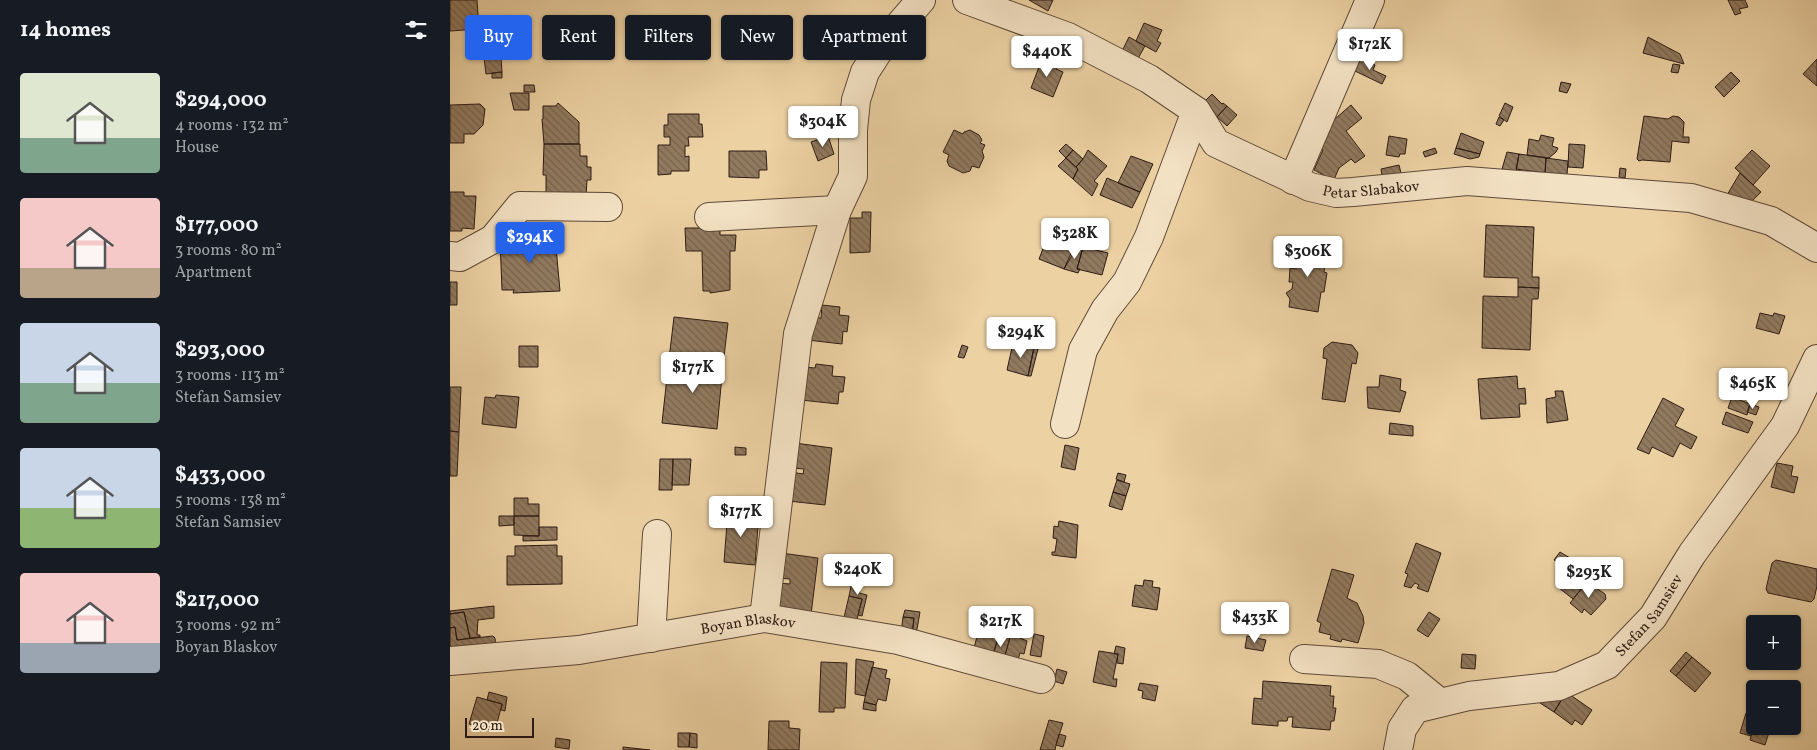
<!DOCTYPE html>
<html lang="en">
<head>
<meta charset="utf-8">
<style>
	:root { --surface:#171b24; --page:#242831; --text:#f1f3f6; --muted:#9ea1a6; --accent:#2563eb }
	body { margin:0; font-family:Vollkorn,serif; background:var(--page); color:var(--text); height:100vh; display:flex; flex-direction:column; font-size:19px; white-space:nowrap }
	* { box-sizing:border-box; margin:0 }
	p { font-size:16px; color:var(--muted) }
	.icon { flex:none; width:28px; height:28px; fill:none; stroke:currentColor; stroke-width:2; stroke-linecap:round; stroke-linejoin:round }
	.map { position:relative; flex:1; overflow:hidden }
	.drawer { display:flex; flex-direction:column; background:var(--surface); width:450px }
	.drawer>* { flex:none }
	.hud { position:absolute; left:15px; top:15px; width:475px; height:45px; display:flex; gap:10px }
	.fabs { position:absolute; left:1296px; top:615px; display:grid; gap:10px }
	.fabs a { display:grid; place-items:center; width:55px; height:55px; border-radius:5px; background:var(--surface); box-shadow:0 1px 4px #0004; font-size:25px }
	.scale { position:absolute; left:15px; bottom:12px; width:69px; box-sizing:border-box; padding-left:5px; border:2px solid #2e1c15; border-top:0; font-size:14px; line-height:18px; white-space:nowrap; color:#2e1c15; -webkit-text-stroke:4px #f3e1c3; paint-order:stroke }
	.price { position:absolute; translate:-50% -42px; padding:0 11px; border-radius:5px; background:#fff; color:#222; font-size:16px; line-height:32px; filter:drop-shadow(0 1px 2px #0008) }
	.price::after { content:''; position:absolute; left:50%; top:30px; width:15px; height:11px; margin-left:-8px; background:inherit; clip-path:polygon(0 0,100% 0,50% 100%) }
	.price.on { background:var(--accent); color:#fff }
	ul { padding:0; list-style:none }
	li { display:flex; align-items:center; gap:15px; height:125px; padding:0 20px }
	li span { display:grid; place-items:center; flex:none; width:140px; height:100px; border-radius:5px; color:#555 }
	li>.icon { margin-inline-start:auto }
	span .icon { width:60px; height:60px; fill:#fffc; stroke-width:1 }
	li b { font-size:21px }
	h2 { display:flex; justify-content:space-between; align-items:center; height:60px; padding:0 20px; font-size:21px }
	.chip { padding:0 18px; border-radius:5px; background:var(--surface); box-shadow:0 1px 4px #0004; font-size:18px; line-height:45px }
	.chip.on { background:var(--accent); color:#fff }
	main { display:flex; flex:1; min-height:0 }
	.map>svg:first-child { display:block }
	.building { fill:url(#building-back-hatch); stroke:#2e1c15 }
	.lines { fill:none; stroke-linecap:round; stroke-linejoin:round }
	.minor-casing { stroke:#5e4938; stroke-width:30 }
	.minor { stroke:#f3e1c3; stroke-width:28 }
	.labels { text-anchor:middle; stroke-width:5; stroke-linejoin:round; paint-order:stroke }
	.street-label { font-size:15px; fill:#2e1c15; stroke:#f3e1c3 }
</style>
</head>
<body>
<main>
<section class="drawer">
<h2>14 homes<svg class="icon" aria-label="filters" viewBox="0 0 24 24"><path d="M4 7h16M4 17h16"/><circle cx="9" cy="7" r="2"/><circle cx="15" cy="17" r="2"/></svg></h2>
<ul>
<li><span style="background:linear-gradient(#dfe7d0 65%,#7fa58c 0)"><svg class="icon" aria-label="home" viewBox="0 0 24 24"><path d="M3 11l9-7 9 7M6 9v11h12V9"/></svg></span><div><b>$294,000</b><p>4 rooms · 132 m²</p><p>House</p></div></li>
<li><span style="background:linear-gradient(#f6c9c9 70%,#b9a48a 0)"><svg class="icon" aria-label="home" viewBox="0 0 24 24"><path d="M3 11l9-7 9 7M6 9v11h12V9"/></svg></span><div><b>$177,000</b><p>3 rooms · 80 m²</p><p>Apartment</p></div></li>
<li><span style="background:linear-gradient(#c9d6e8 60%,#7fa58c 0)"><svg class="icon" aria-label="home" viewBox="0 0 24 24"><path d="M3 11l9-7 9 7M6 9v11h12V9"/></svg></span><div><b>$293,000</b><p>3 rooms · 113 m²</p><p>Stefan Samsiev</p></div></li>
<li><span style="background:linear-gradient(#c9d6e8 60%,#8fb573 0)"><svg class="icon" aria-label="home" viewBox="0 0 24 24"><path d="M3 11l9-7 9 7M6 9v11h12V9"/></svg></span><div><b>$433,000</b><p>5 rooms · 138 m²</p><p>Stefan Samsiev</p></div></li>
<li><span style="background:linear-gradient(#f6c9c9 70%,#9aa5b1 0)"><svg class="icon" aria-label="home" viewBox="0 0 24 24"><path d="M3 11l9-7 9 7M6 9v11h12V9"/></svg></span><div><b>$217,000</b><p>3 rooms · 92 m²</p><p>Boyan Blaskov</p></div></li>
</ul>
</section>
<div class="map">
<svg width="1367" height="750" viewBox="0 0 1367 750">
	<defs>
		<pattern id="building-back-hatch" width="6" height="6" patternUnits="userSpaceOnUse" patternTransform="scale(1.25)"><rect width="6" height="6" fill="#917a5f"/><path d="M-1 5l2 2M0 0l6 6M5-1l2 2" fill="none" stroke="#77634d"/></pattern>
	</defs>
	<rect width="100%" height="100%" fill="#ecd1a3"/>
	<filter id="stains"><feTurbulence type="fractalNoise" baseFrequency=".004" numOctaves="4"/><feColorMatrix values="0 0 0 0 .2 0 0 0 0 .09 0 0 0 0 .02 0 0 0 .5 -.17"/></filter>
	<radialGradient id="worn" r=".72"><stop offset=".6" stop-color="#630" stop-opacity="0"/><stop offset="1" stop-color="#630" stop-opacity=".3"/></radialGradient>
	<path class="building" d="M0,0H27L29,29L0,31Z
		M579,0H603L598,11Z
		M1278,0H1295L1298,7L1289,9L1291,13L1285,15Z
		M694,23L712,30L707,41L711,43L706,52L686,41Z
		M679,37L695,46L686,62L671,53Z
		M1198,37L1230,54L1234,64L1193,53Z
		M51,57L52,72L36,74L34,58Z
		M911,58L925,65L923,70L936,76L932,84L905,71Z
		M592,59L608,65L606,69L613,72L603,97L581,88Z
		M1367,59V86L1353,74Z
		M1223,64L1230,65L1228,73L1221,72Z
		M52,72V78H42V73Z
		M1281,72L1290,81L1274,97L1265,87Z
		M1111,82L1121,84L1117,93L1109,91Z
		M74,85H84L85,92H74Z
		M60,93H79V110H64Z
		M762,94L772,104L773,103L777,106L767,117L753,103Z
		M108,103L129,122V144H94L92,119H93V106H106Z
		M1055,103L1063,107L1057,122L1049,116Z
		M30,104L35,109L33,125L24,134H14V143H0V105Z
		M901,105L912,118L896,131L915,156L905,163L901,159L889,168L883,182L873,178L874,175L864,170L873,150L870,148V132Z
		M777,106L787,115L777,126L767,117Z
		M218,114H249V124H252L253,137H238L239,146H235V157L239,156V171H221V174L208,175V145H220V137H214V125H218Z
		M1194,116L1218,119L1223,116L1229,117L1234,122L1233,137H1239V143L1222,141L1220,162L1192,160L1189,161L1187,159Z
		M1049,117L1054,120L1050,126L1046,124Z
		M504,130L513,134L514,132L520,130L529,135L532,140L530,143L535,145L532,151L534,157L529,168L522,166L520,171L513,173L499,166L497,161L499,155L493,152Z
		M1011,133L1034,142L1030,154L1006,148Z
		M1091,135L1104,138L1102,146L1108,148L1106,152L1099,158L1077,155L1079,139L1089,141Z
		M378,136L384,154L368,161L361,142Z
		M939,136L957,139L955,154H950L949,157L936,155Z
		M94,144H130V156H137V167H141V180H137L136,197H96V175H93Z
		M616,144L623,150L616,158L609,151Z
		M1119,144L1135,145L1133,168L1118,167Z
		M985,148L987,153L975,157L973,152Z
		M1006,148L1030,154L1029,157L1020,159L1004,154Z
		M623,150L633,159L626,167L616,158Z
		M638,150L657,166L644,181L648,184L642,196L623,179L628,169L626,167L633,159Z
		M1302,150L1320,166L1303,185L1285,168Z
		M279,151H316L317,170H309V178L279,177Z
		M1057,152L1069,154L1066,172L1052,169Z
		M1069,154L1096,158L1095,173L1066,169Z
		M681,156L703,164L690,192L668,183Z
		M616,158L628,169L623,179L608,166Z
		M1096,158L1118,161L1117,175L1095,173Z
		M949,165L952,177L933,182L931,169Z
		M1170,168L1176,169L1175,178L1169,177Z
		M1290,173L1311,192L1300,203L1277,195Z
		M657,178L690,192L682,208L650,195Z
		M0,192H14V196H26L24,229L12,228V231H0Z
		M412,212H421L420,252L400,253V218H412Z
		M1036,225L1084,227L1082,277H1089V288L1068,287V278L1034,277Z
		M235,228H270V235H286L285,251H280V290L260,293V291H253L252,251H236Z
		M107,234L108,247H106L110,291L63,293L64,290H52L50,240H61V236Z
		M598,236L624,247L614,269L589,259Z
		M851,244L874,247L877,250L874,272L877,273L874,292H871L868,312L839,307L840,299L836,293L842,289L843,282H839L840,268L846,269V265L843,258L850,254Z
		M628,245L633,247L627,269H630L628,273L614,269Z
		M633,247L658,253L652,275L627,269Z
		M0,282H7V305H0Z
		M1068,287L1089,288L1088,299H1082L1080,350L1032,348L1033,296L1068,297Z
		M372,305L390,307L389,315L399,316L397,332L393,331L392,344L357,340L360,317L371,318Z
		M1310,313L1323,316L1324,313L1335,316L1329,334L1306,328Z
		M224,317L278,323L273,365L219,359Z
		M882,342L902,345L908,353L906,364L902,363L895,402L872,399L877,359L873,358L874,348Z
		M563,343L584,348L578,376L557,370Z
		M512,345L518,347L514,358L508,357Z
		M69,346H88V367H69Z
		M584,348L588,349L581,376H578Z
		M219,359L273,365L267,429L212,423Z
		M366,364L383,366L382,376L395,377L393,392H389L388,404L351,400L354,367L365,368Z
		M1309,373L1321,377L1317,389L1305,386Z
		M930,375L951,379L950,390L956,392L950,412L918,408L917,387H929Z
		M1067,376L1068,389L1075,388L1076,404H1069L1070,417L1031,419L1028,379Z
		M0,387H11L9,432L0,431Z
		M1105,391H1113L1118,420L1097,423L1096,399L1106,397Z
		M46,395L69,397L66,428L32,424L35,397L45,398Z
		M1282,397L1300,404L1297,415L1278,408Z
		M1213,398L1234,409L1225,426L1247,437L1241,449L1230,443L1223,457L1202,447L1199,454L1187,449Z
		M1300,404L1309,407L1306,415L1297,412Z
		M1276,412L1303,422L1298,433L1272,424Z
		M940,423L963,426V436L939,434Z
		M0,431L9,432L7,476H0Z
		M345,443L382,448L375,505L338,501L341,472L353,474L354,469L342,468Z
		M615,445L629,448L625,470L611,467Z
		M285,447L296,448V455H285Z
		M210,459H223L222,490H209Z
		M223,459H241L239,485H222Z
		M1327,463L1343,466L1341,476L1348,477L1344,493L1321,487Z
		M668,473L676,475L674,482L666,479Z
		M667,480L680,484L676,496L663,492Z
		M663,492L676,496L672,510L659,506Z
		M64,498H78V504H89V516H64Z
		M278,510L309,513L305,565L274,562Z
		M49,516H64V525L49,526Z
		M64,516H89V536L64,535Z
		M609,521L628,525L626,558L602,555V552H605L607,539L603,538L604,526L608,527Z
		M89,527H107V540L73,541V536H89Z
		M966,543L991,553L978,592L967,588L969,585L965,583L961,588L954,586L958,574L955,573Z
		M107,545V556H112V584L57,585V556H65V546Z
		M1110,552L1130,564L1124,573L1104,560Z
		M331,553L368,558L361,615L324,611L328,583L340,584V579L328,578Z
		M1326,560L1367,569V586L1364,599L1361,602L1318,593L1316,589L1322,563Z
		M882,569L904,575L897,598L907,603L913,616L914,623L908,643L892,639L891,642L880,639L881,635L869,632L871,623L867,621Z
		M1118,575L1126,581L1129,576L1137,582L1123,599L1109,588Z
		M694,580L703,581L702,587L710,588L707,610L682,606L685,585L693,586Z
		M402,582L411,584L409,593L417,595L412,616L408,615L412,599L399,596Z
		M1137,582L1155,594L1156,599L1141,615L1134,609L1132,613L1120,603Z
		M399,596L412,599L406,624L393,622Z
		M44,606V618L28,620L27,635H30V637L20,638L14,612L0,614V611Z
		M455,610L470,612L466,635H462L464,618L453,617Z
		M14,612L20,638L7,640L5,627L0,628V614Z
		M979,612L990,619L978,637L967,630Z
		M453,617L464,618L462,635L451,633Z
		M530,625L550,631L542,657L523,652Z
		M5,627L7,640L43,636L45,638L46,650L0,649V628Z
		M550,631L561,634L552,666L541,663Z
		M561,634L577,641L574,654L570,653L565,670L552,666Z
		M584,634L594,636L591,657L580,655Z
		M797,636L816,640L813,651L795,648Z
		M666,646L675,648L673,664L667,663L668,654H664Z
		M649,651L668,654L663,679H667L666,687L643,682Z
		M1236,652L1242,657L1226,676L1220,671Z
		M1012,654L1026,655L1025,669L1011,668Z
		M1242,657L1261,673L1245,692L1226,676Z
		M406,659L424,662L415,696L405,694Z
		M371,662L397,663L395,708H384V712H369Z
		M422,667L437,670L435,678L440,679L436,701L428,699L426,705L414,702Z
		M607,669L617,672L613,684L604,681Z
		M813,681L881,686L880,696H884L883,708H886L884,721H881L880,730L842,727L843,717H838L837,721H828V726L802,724L804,698L812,699Z
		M690,683L708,686L705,701L692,698L693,691L688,690Z
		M1094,690L1111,701L1104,712L1087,701Z
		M39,692L57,697L55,711L51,710L52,704L37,700Z
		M1116,692L1142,710L1132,725L1125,720L1122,725L1104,712Z
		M27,697L52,704L45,731L19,724Z
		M414,702L426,705V711L413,709Z
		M1296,713L1305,716V722L1301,736L1290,733Z
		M599,720L613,723L606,745L605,750H590Z
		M319,721H339V728L350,729L349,750H318Z
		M1305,722V726H1321L1315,745L1300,740Z
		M228,733H240L239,747H228Z
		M240,733L247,734V748L239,747Z
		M609,734L616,736L613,747L606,745Z
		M106,738L120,740L119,749L105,747Z
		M173,747L200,750H173Z"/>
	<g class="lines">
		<defs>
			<g id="minor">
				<path id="s1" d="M517,0L618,37L699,79L746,111L766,143L860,187L886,193L903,192L1017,181L1241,198L1321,221L1367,248"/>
				<path d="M843,180L920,0"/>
				<path d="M259,217L387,210"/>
				<path d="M0,256L10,257L43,239L70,206L158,207"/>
				<path d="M615,424L633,350L655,310L677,282L699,237L746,111"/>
				<path d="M314,618L348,334L387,210L403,176V130L406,100L415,72L433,44L471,0"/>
				<path d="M201,638L207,534"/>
				<path d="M854,659L928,664L957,676L989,702"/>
				<path id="s2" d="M0,661L129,650L314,618L448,640L591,679"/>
				<path id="s3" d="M948,750L952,729L965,709L1019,696L1109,686L1157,665L1203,617L1242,554L1335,426L1367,359"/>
			</g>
		</defs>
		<use href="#minor" class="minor-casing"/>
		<use href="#minor" class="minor"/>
	</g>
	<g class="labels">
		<g class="street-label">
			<text dy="5" stroke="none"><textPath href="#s1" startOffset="459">Petar Slabakov</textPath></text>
			<text dy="5" stroke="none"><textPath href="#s3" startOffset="309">Stefan Samsiev</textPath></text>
			<text dy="5" stroke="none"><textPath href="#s2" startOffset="301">Boyan Blaskov</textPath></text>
		</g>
	</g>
	<rect width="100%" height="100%" filter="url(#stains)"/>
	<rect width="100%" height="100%" fill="url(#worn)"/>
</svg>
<div class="fabs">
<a>+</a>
<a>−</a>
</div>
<div class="scale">20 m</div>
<b class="price" style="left:920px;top:71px">$172K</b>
<b class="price" style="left:597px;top:78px">$440K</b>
<b class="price" style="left:373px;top:148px">$304K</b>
<b class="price" style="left:625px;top:260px">$328K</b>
<b class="price on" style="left:80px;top:264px">$294K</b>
<b class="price" style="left:858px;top:278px">$306K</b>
<b class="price" style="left:571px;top:359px">$294K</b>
<b class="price" style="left:243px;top:394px">$177K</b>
<b class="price" style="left:1303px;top:410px">$465K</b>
<b class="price" style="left:291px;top:538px">$177K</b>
<b class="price" style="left:408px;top:596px">$240K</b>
<b class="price" style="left:1139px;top:599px">$293K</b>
<b class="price" style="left:805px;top:644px">$433K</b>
<b class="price" style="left:551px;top:648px">$217K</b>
<div class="hud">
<a class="chip on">Buy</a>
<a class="chip">Rent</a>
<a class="chip">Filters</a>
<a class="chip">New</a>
<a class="chip">Apartment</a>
</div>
</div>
</main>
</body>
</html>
